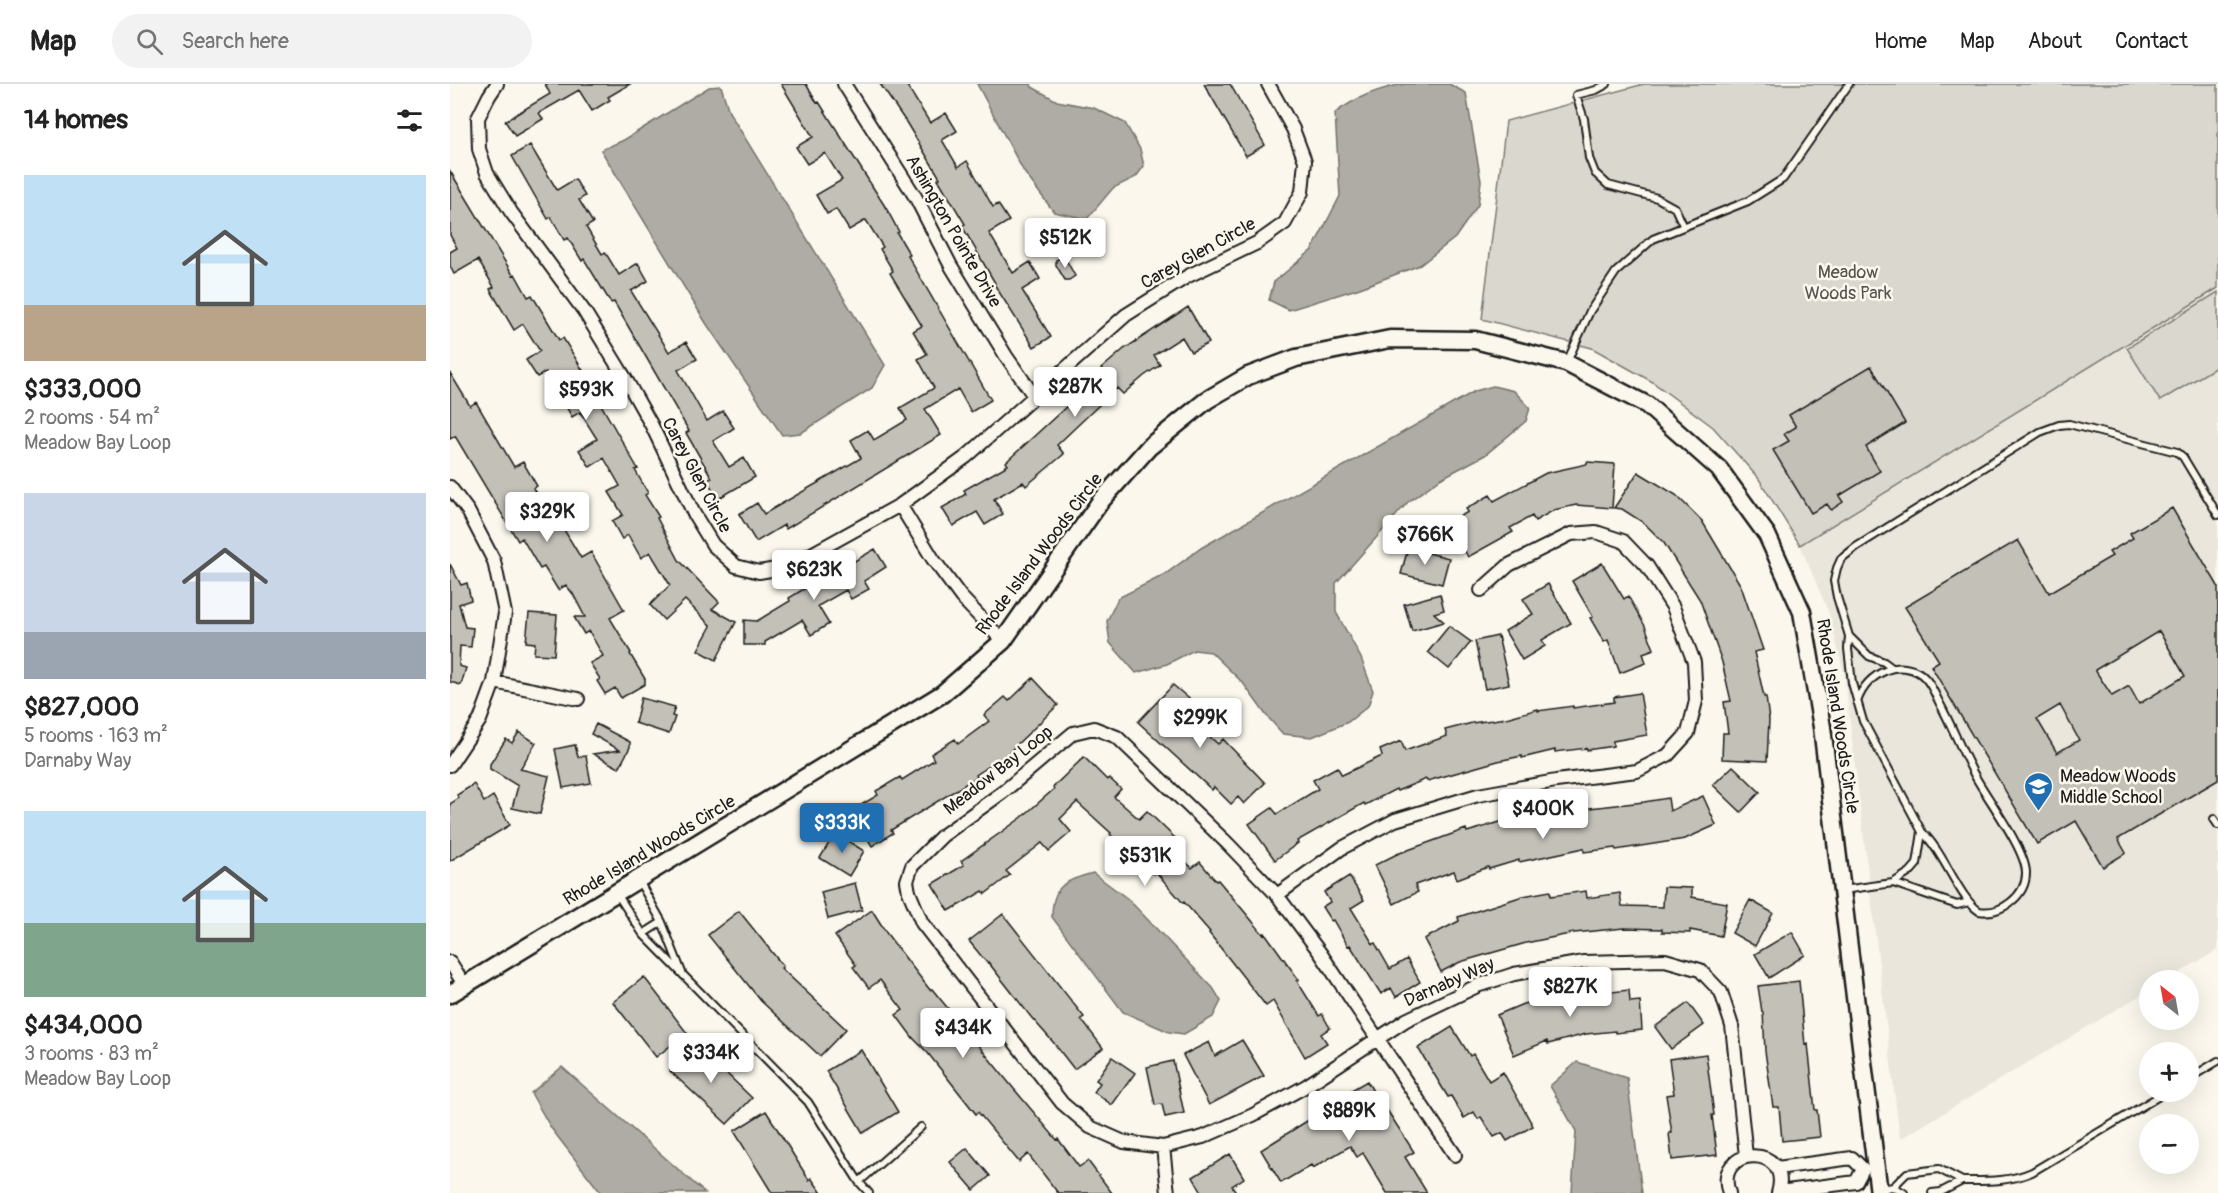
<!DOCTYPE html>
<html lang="en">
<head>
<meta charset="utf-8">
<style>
	:root { --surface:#fff; --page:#f2f2f2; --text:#222; --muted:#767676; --line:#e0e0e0; --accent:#1f6fb2 }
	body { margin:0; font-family:Pangolin,sans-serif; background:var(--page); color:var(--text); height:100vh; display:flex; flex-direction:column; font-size:22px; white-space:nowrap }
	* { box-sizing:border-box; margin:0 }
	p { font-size:20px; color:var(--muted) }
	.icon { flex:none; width:33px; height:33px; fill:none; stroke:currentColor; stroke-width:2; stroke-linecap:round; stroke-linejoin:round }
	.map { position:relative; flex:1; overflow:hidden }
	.panel { display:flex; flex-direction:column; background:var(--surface); width:450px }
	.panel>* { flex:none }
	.needle { width:39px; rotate:329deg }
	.fabs { position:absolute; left:1689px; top:886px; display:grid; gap:12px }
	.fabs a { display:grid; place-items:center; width:60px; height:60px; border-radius:50%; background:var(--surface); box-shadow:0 6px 24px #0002; font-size:30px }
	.price { position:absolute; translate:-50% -51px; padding:0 14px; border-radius:6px; background:#fff; color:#222; font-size:20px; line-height:39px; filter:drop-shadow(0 2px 3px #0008) }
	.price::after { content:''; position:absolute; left:50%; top:36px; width:18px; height:14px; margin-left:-9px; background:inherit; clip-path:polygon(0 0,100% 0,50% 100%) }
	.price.active { background:var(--accent); color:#fff }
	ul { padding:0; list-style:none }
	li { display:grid; align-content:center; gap:12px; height:318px; padding:0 24px }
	li span { display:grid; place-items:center; height:186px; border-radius:0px; color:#555 }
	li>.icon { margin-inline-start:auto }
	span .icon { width:108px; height:108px; fill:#fffc; stroke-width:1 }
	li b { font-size:26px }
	h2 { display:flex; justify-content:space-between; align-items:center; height:72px; padding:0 24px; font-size:26px }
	header { display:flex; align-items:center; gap:36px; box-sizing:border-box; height:84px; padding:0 30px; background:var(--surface); border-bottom:2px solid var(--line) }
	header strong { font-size:28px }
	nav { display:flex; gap:33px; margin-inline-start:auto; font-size:21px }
	.search { width:420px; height:54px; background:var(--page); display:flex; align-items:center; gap:15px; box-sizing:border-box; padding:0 21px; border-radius:33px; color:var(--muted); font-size:22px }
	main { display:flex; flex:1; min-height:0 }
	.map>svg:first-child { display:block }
	.built { fill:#eae6dc }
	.green { fill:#dad7ce; stroke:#7b7a75; stroke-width:1.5 }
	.water { fill:#afaca5; stroke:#74726e; stroke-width:1.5 }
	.building { fill:#c3c0b8; stroke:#1c1c1c; stroke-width:1.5; fill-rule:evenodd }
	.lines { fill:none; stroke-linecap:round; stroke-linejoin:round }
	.service-casing { stroke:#1c1c1c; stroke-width:10 }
	.minor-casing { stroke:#1c1c1c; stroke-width:16 }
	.tertiary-casing { stroke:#1c1c1c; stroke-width:21 }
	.service { stroke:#fbf7ec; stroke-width:6 }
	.minor { stroke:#fbf7ec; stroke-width:12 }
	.tertiary { stroke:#fbf7ec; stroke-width:16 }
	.labels { text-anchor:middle; stroke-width:5; stroke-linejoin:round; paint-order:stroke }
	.street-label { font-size:18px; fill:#1c1c1c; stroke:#fbf7ec }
	.park-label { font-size:18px; fill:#555451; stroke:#fbf7ec }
	.poi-label { font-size:18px; fill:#1c1c1c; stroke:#fbf7ec; text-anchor:start }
</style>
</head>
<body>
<header>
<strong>Map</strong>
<div class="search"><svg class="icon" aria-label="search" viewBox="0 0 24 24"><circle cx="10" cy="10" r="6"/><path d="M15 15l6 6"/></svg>Search here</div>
<nav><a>Home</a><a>Map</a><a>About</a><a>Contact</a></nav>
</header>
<main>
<section class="panel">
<h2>14 homes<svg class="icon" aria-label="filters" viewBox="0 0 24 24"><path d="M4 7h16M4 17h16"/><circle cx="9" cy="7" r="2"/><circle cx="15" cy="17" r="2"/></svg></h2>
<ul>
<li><span style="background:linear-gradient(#bfe0f5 70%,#b9a48a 0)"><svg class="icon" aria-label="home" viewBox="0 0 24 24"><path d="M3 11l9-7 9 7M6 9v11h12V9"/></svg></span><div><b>$333,000</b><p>2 rooms · 54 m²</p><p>Meadow Bay Loop</p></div></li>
<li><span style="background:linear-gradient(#c9d6e8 75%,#9aa5b1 0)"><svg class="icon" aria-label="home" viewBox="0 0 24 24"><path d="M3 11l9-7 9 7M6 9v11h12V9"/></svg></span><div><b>$827,000</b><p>5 rooms · 163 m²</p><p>Darnaby Way</p></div></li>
<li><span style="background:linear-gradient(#bfe0f5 60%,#7fa58c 0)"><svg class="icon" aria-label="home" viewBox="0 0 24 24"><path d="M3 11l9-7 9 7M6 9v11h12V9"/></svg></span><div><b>$434,000</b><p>3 rooms · 83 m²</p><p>Meadow Bay Loop</p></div></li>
</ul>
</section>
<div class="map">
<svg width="1768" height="1109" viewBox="0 0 1768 1109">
	<rect width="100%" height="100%" fill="#fbf7ec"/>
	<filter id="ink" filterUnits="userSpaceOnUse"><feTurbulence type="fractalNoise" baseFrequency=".0167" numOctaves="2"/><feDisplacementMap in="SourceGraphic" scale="12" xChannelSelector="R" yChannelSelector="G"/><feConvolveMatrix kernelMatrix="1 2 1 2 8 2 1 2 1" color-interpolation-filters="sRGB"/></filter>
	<g filter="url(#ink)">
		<path class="built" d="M1768,204V866L1715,897H1700L1699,906L1450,1055L1394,589L1378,527L1350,461Z"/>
		<path class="green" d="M1194,0H1768V204L1350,461L1309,395L1263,343L1201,297L1142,264L1032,235L1056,37Z
			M1768,208V282L1710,317L1677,264Z"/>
		<path class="water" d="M527,0H581L582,3L607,17L644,24L675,39L690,65L694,82L686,93L663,104L637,135L604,128L574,88Z
			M955,0H999L1016,9L1031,97L1028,121L1005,154L970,181L910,204L839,226L819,216L824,198L862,166L890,112L885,29C905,14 930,4 955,0Z
			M271,2L279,28L435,281L422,304L351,349L332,351L256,239L151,66L174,56L259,3Z
			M1043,302L1064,307L1080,324L1076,337L1035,371L990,395L958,418L886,499V528L911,574L923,607L918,622L898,638L862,653L833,650L816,631L793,599L761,568L744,566L717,580L686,589L660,559L657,537L668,514L714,491L751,464L1025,307Z
			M643,789L678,815L763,904L771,917L763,933L734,950L719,948L673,928L602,833C602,801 615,797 643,789Z
			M1127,978L1177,994L1192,1109H1122L1126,1047L1100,1002Z
			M112,983L255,1109H151L101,1044L81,1009Z"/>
		<path class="building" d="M95,0H180L158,13L160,16L142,27L129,6L89,29L93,35L65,52L55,37L100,10Z
			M331,0H356L367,19L369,18L436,124L449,148L447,149L460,171L458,172L541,316L521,328L508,305L475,325L491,351L336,445L334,441L306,458L289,430L307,419L314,430L411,374L401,356L418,346L424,356L457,336L450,324L484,304L468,275L477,270L463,247L472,242L440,189L443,187L430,165L433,163L416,136L399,146L386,125L377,130L366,111L392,96L375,69L357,80L346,63L363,53Z
			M430,0H456L480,39L496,29L507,47L492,56L508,83L517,77L543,123L548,120L559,137L539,149L563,189L580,178L590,195L572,206L601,253L584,263L544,200L545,199L512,142L515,140L488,95L490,94L456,38Z
			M754,0H780L815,61L796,72Z
			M80,61L107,106L125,95L135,112L129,116L143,139L136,143L152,170L155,168L169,191L188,179L198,197L181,207L219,268L236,258L247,275L228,286L257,337L273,327L284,344L263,357L279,383L294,374L305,393L268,415L257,396L262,394L236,349L239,347L164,218L161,219L134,175L132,177L118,154L114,156L101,133L98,135L62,72Z
			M0,87L63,191L65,190L78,213L82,211L109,256L113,254L151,316L149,317L188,385L185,386L198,409L195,411L209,433L207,434L229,476L269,518L262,525L286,538L266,576L248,566L261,542L235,516L214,536L200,521L220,501L200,468L191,474L178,451L172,455L162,437L173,431L159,408L170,402L154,374L140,383L129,366L147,355L130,328L122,333L96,288L87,293L76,276L90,267L73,240L64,246L40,205L44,203L28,176L4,190L0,182V168L7,164L0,151Z
			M614,172L625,192L619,196H615L606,181V176Z
			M738,223L759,259L741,268L732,253L704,271L710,281L694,292L673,310L667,304L607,361L614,370L576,402L573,398L544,415L553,430L535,441L527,428L503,442L492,424L516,410L514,406L558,381L556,378L654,288L651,285L674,265Z
			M1421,282L1455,339L1416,363L1430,387L1389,412L1393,418L1381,426L1377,420L1361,429L1323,366L1339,357L1334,350L1346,343L1339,331Z
			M0,289L20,322L26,318L64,383L73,378L87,402L83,404L106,442L110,439L131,474L141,468L174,526L160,534L181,569L180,570L195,595V600L171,614L165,604L155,610L147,597L150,595L140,579L153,572L139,547L134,550L124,533H135L123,510L116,501L108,506L94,483L90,485L72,454L68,457L5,352L0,355Z
			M1137,378L1165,380L1162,424L1126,421L1104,426L1085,437L1082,432L1060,444L1063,448L1018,473L1005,449L1001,465L989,444L1018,428L1016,425L1040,411L1044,417L1096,389L1137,380Z
			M1188,388L1226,411L1252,437L1291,502L1313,566L1304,568L1314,613H1316L1319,636L1317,677L1272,675L1273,649H1278L1274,618L1281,617L1272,578L1250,516L1214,459L1194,439L1172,425L1164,424Z
			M1722,424L1768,502V696L1668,755L1676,769L1653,783L1626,737L1587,760L1481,582L1489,577L1455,523L1568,456L1599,509L1662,472L1659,468L1683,454L1680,449ZM1709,547L1735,592L1689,620L1679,602L1662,612L1645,586ZM1610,621L1629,656L1607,669L1587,635Z
			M958,464L999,474L992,500L951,490Z
			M425,465L436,483L414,497L419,505L401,515L396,506L368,522L379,540L361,551L352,536L315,558V561H294V536L307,537L340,517L339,514L357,503L358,504L402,476L403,478Z
			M1152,479L1174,515L1178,512L1195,542L1204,565L1193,569L1196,579L1170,589L1158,556L1154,558L1140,534L1143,533L1122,497Z
			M0,480L11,501L17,499L21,516L9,520L15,543L23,544L21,563L10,562L9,582L16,584L11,601L0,598Z
			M1098,500L1121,539L1092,556L1095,562L1072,576L1055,547L1083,530L1073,515Z
			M990,510L994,526L984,529L994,538L962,547L954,520Z
			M79,529L107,531L104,571L84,570L85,559L76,558Z
			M999,542L1021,558L999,585L978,568Z
			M1048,552L1059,600L1035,605L1025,557Z
			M583,594L608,621L557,670L526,691L527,693L441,746L443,749L422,762L401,727L428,711L426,707L450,693L452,696L484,676L481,670L505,655L508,660L539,637L534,631L555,613L559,617Z
			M723,601L744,619L734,630L768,660L773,655L815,699L794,720L788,713L781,720L764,703L762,706L688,638Z
			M1190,609L1197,651L1163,657V662L1137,666V664L1105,668V666L1072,674V672L1048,677L977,697L976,695L947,707L946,705L915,721L914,719L847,757L848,759L825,776L799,740L822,724L827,730L868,705L863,696L887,683L892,691L932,672L930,666L951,657L955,667L997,652L995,646L1022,639L1056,634L1088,625V627L1123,622V624L1164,618V613Z
			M191,614L225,623L222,632L225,633L219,650L185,639Z
			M146,640L180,658V663L169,684L143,670L170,666L141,650Z
			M69,648L86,659L70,685L99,692L90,730L62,724L68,702L40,685V680L56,655L62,659Z
			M125,661L128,673L136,672L141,699L113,704L105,665Z
			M634,673L657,696L659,694L671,705L664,713L689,735L697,727L726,755L719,761L742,784L750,778L766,797L768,796L813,850L815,849L849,896L847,897L869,932L872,930L880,944L871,950L877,959L855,973L823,917L816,922L759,849L760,848L734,818L733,819L706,788L704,790L682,767L678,770L660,750L661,749L627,718L610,735L621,748L599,767L592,759L556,787L560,791L535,810L533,807L499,827L482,800L514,781L511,777L571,734L604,705L603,703Z
			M1283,682L1310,708L1291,728L1263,701Z
			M24,700L34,718L43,712L60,741L0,777V720L9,714L7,711Z
			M1253,712L1266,741L1235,755L1166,766L1165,764L1134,768V764L1069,778V776L1039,785L1038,783L1007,795L1004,787L965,801L968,808L944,820L925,781L947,770L1016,745L1017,748L1050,738L1086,730L1087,734L1130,725L1194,718L1218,714L1220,727Z
			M385,749L414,767L399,792L370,774Z
			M899,792L914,816L901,824L923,860L925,859L940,885L957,875L970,898L946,913L941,904L931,910L900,861L898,862L883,836L881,837L872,823L880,818L874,808Z
			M405,799L412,826L378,835L371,808Z
			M1214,803L1242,804V813L1277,819L1271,852L1240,846V849L1212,848V845L1174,844L1124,849L1076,859L1010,878L991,888L974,855L1009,837L1008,833L1073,812L1100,807L1101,812L1136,807L1137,814L1170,809L1172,822L1213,823Z
			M1300,816L1323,829L1305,862L1282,849Z
			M422,826L437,850L480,906L482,905L564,1005L607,1056L608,1055L629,1083L638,1077L662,1109H608L578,1070L569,1078L528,1028L526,1030L477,968L463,954L446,931L453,926L430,896L419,904L403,883L406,881L385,852Z
			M289,827L333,882L331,884L396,945L370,972L311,917L258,851Z
			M553,830L634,933L631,935L653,964L624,985L603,958L581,933L538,878L537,879L519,857Z
			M1342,848L1355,871L1319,894L1305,870Z
			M194,893L237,949L206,973L163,918Z
			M1349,897L1355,961L1358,960L1365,1026H1367L1370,1053L1332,1057L1329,1023H1323L1315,967L1313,928H1312L1308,902Z
			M1153,906V909L1179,906L1180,918L1190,917L1192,946L1165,949V947L1136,950L1098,960L1097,957L1064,971L1047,931L1073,920L1113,910Z
			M1238,919L1254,941L1221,965L1205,943Z
			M1002,943L1020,972L1023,970L1039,997L1053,988L1083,1042L1057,1057L1052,1049L1044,1053L1031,1033L1028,1035L1024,1028L1014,1034L1001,1012L998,1013L968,964Z
			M792,956L814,992L759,1021L733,971L759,958L765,972Z
			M246,960L302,1014L277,1040L220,987Z
			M411,966L448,1028L413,1049L376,987Z
			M1256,970L1264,1031H1262L1267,1071L1222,1076L1219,1049H1222L1216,1011L1224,1010L1219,975Z
			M662,973L685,989L662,1021L644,1008L650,999L646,996Z
			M723,977L734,1029L715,1033L712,1020L705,1021L697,983Z
			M917,997L935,1028L937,1026L964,1068L955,1073L977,1109H937L913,1069L907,1073L900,1062L863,1084L861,1081L831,1099L811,1066L881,1022L879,1019Z
			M316,1027L359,1096L361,1094L372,1109H322L284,1047Z
			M517,1064L540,1092L524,1106L500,1078Z
			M780,1070L794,1094L782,1102L787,1109H752L743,1093Z"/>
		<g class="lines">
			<defs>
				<path id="service" d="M1157,0L1146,6L1126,11L1134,35L1139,74L1145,89L1158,101L1207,114L1225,124L1233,141
					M1117,278L1140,227L1166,188L1203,155L1298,117L1333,95L1399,0
					M1442,584L1434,578L1419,572L1399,552L1387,513L1384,497L1387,484L1391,475L1406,463L1590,348L1609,341L1619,340L1727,368L1733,373L1768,431
					M1407,618C1412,603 1422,592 1437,586C1449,581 1467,584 1475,594C1481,600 1485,610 1489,618C1502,642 1512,668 1525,692C1537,714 1576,766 1576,789C1576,812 1551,831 1529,827C1508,813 1494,768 1472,748
					M1764,735L1768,741
					M189,797L212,838L233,891
					M1443,799L1507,821L1519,818
					M1393,806L1443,799L1460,788L1467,780L1472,748L1413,637L1402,599L1398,565L1399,552
					M167,810L193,850L358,1018L409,1098L419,1109
					M193,850L212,838
					M1738,995L1768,977
					M1512,1097C1537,1097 1559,1098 1582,1088L1716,1008
					M409,1098L471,1043
					M1443,1103L1454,1109
					M1430,1105L1443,1103L1457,1089L1489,1085L1512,1097L1491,1108L1482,1109"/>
				<path id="minor" d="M47,0L39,12L28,34L29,65L37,89L61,128L134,227L175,294L202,342L244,430L263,461L286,482L309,488L338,483L450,421L516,373L676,231L738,192L807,159L835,139L852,108L855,77L843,45L818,0
					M394,0L466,114L501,182L556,272L584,312
					M0,403L18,427L44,477L55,529L44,598L30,636L0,681
					M450,421L483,475L511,513L553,557
					M44,598L128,615
					M827,811L892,764L945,736L1028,711L1106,697L1187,687L1218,671L1238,649L1246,617L1244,578L1223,523L1197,482L1173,457L1146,448L1121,450L1059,481L1031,506
					M0,878L15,902
					M713,1063L674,1058L640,1043L612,1019L472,839L459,808L457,797L462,782L492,752L553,708L623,649L644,644L667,653L778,760L827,811L871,870L1005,1071
					M1327,1084L1402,1074L1413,1085
					M1329,1108L1406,1098L1413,1085
					M718,1109L713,1063L753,1053L803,1031L856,1002L956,936L1027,902L1064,890L1134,878L1215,876L1250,886L1271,908L1282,942L1296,1072
					M1279,1109C1262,1062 1343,1058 1328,1109"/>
				<path id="tertiary" d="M0,910L492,610L553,557L650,418L699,363L757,316L798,292L846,274L940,255L1025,256L1116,279L1197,321L1269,385L1317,451L1352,528L1372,643L1429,1109"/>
			</defs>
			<use href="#service" class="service-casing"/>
			<use href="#minor" class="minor-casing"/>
			<use href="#tertiary" class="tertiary-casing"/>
			<use href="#service" class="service"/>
			<use href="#minor" class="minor"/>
			<use href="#tertiary" class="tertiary"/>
		</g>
	</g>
	<defs>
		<symbol id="school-pin" viewBox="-11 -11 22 30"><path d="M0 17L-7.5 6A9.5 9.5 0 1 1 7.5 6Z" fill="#1f6fb2" stroke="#fbf7ec"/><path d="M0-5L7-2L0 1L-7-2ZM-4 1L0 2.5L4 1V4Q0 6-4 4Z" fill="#fff"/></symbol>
	</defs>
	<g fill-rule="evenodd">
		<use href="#school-pin" x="1572" y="686" width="33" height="45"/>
	</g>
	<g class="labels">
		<g class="street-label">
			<text transform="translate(504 147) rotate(60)" y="6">Ashington Pointe Drive</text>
			<text transform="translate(748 169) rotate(-29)" y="6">Carey Glen Circle</text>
			<text transform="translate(247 391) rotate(62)" y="6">Carey Glen Circle</text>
			<text transform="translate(589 470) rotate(-53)" y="6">Rhode Island Woods Circle</text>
			<text transform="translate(1388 632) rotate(81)" y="6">Rhode Island Woods Circle</text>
			<text transform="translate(548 686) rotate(-38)" y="6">Meadow Bay Loop</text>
			<text transform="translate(199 766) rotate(-31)" y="6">Rhode Island Woods Circle</text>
			<text transform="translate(999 898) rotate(-24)" y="6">Darnaby Way</text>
		</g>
		<g class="park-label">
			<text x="1398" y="194">Meadow<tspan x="1398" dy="21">Woods Park</tspan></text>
		</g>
		<g class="poi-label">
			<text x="1610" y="698">Meadow Woods<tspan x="1610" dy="21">Middle School</tspan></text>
		</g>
	</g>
</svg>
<div class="fabs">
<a><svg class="needle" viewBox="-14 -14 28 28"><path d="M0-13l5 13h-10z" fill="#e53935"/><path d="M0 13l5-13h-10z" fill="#767676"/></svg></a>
<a>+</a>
<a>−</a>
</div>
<b class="price" style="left:615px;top:185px">$512K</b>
<b class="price" style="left:625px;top:334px">$287K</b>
<b class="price" style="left:136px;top:337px">$593K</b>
<b class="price" style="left:97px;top:459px">$329K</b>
<b class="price" style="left:975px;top:482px">$766K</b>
<b class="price" style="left:364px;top:517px">$623K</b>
<b class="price" style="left:750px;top:665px">$299K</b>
<b class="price" style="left:1093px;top:756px">$400K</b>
<b class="price active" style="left:392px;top:770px">$333K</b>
<b class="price" style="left:695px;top:803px">$531K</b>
<b class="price" style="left:1120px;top:934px">$827K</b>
<b class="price" style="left:513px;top:975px">$434K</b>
<b class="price" style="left:261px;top:1000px">$334K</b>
<b class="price" style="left:899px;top:1058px">$889K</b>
</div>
</main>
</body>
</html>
